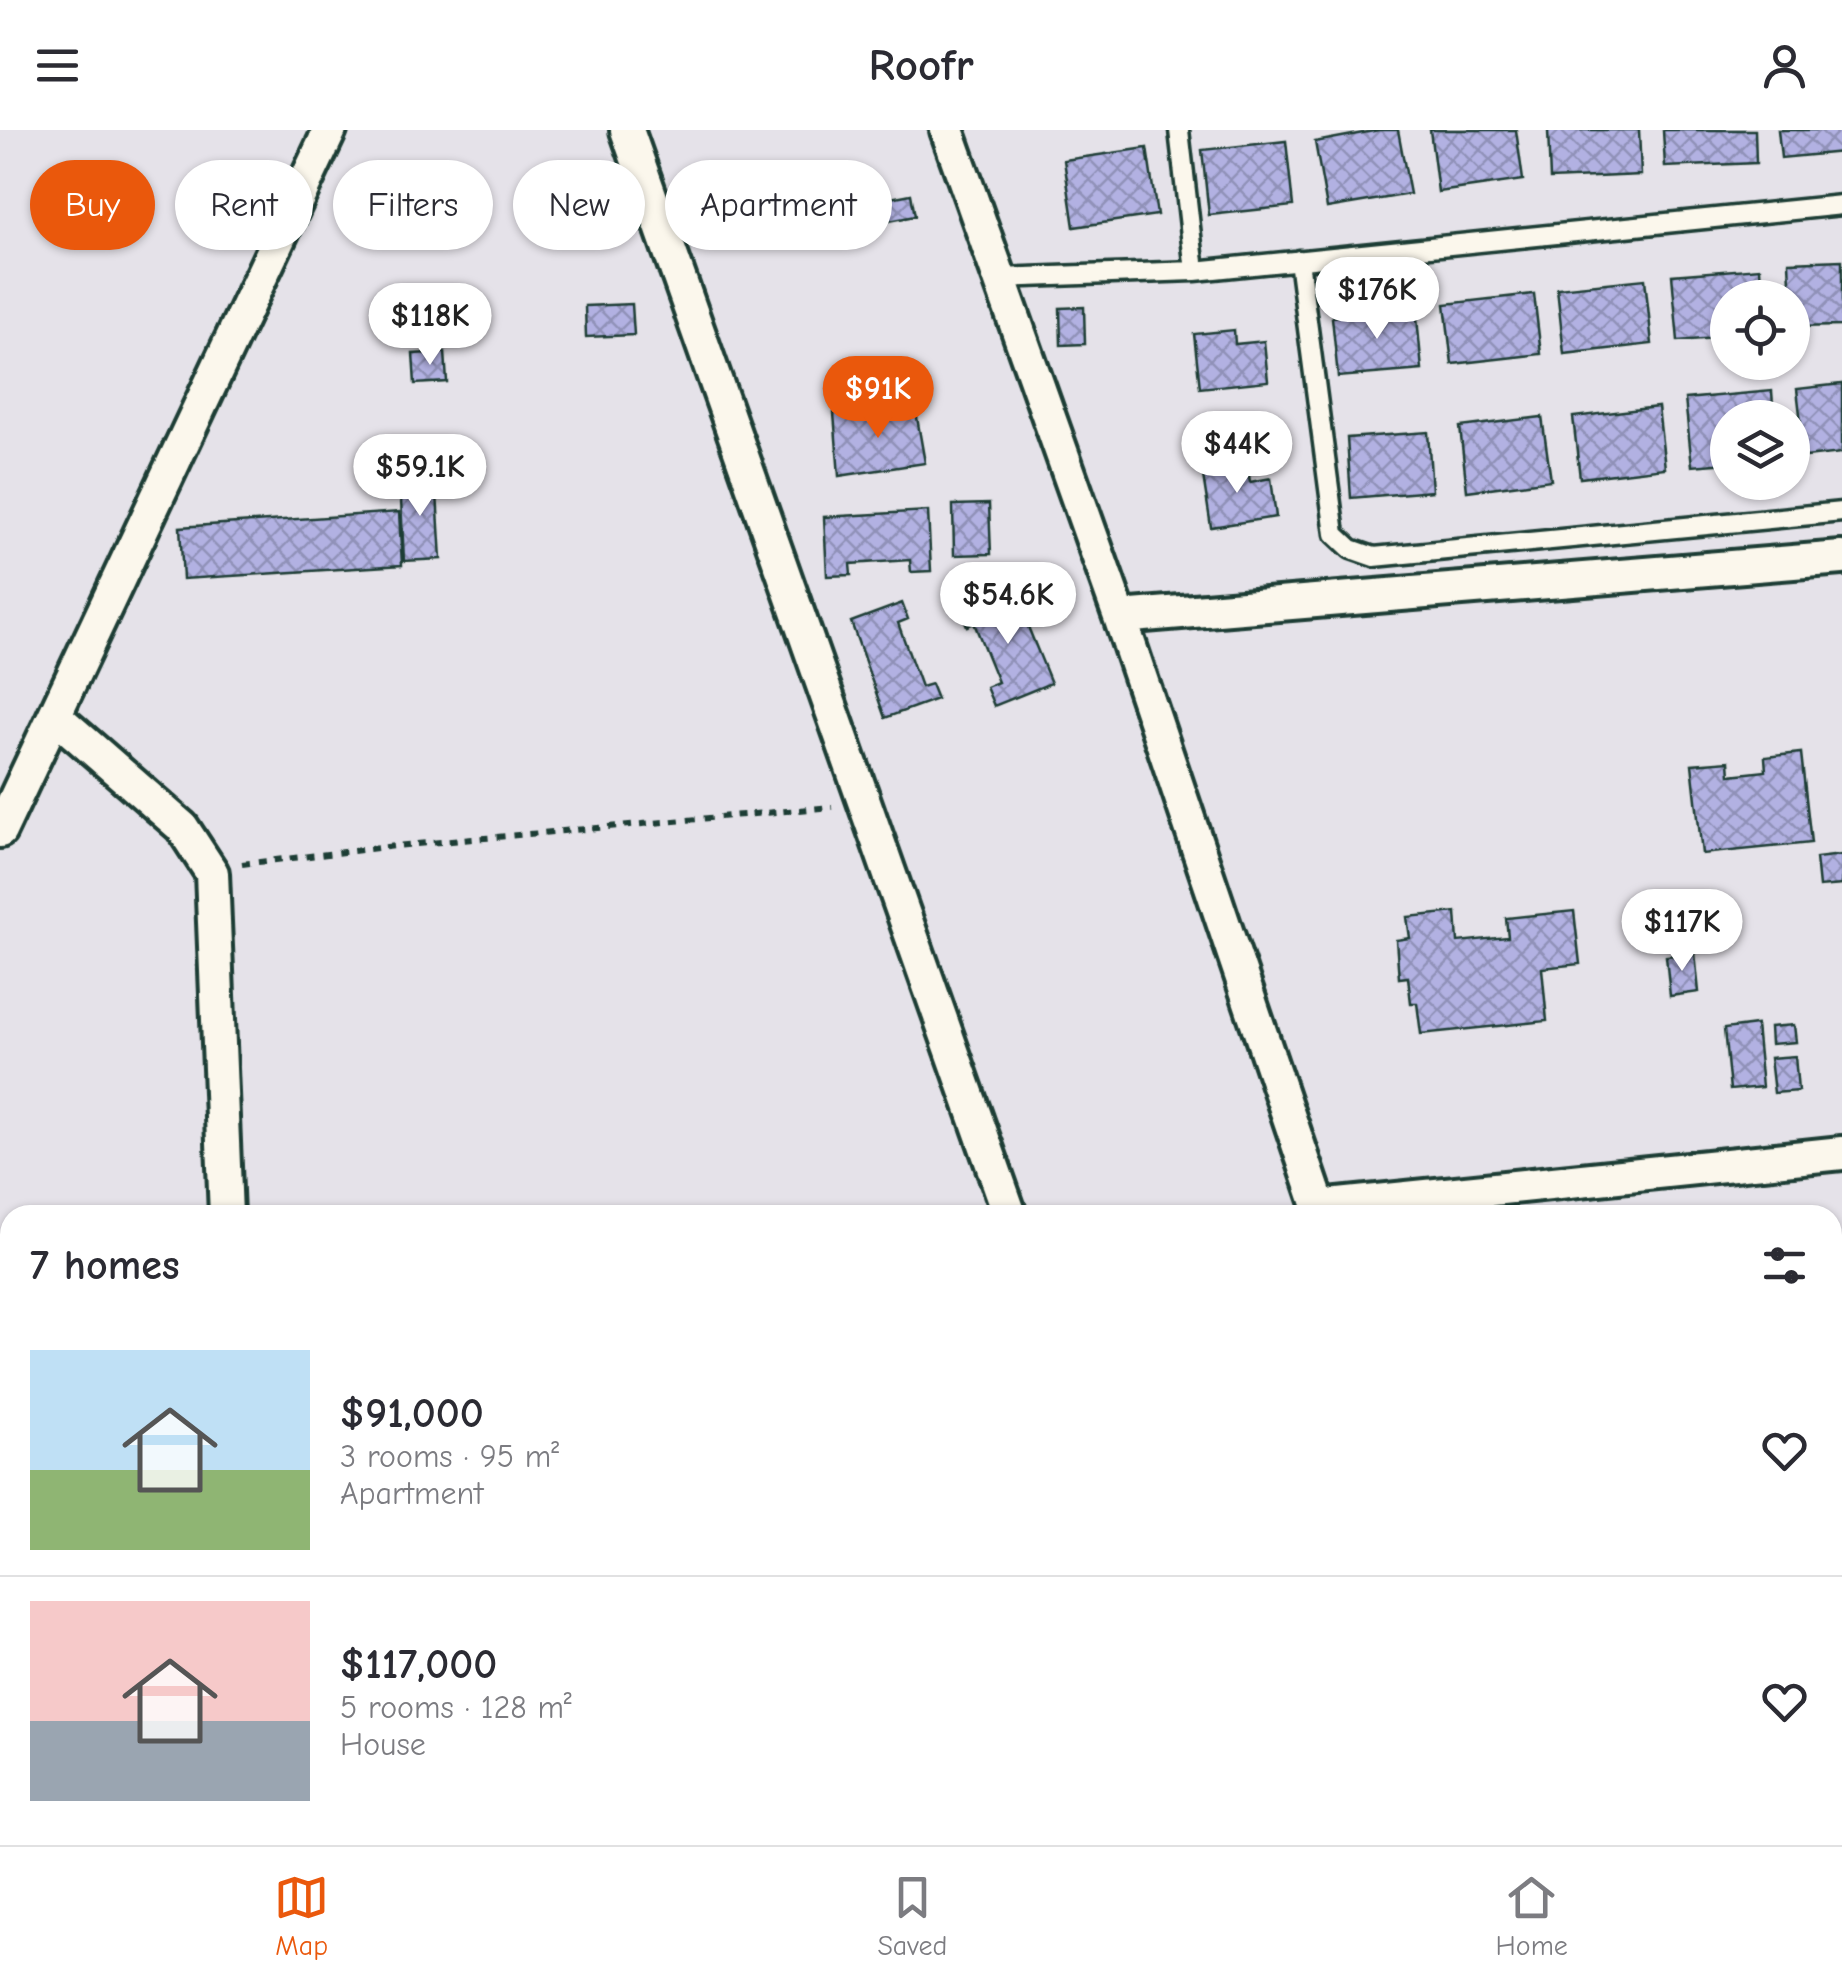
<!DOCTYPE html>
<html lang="en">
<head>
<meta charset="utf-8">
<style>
	:root { --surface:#fff; --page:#f2f2f3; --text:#2b2b33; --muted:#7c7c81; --line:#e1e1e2; --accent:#ea580c }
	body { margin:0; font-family:"Comic Neue",sans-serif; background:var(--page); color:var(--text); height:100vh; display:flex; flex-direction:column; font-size:38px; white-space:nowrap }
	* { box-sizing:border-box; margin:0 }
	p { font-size:32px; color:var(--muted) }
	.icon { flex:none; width:55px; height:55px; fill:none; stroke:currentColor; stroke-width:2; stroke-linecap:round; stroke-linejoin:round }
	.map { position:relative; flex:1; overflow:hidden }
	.sheet { position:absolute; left:0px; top:1075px; width:1842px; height:640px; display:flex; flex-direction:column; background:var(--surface); border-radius:30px 30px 0 0; box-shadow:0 2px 8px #0004 }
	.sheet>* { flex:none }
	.top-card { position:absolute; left:30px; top:30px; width:1000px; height:90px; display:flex; gap:20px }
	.fabs { position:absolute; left:1710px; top:150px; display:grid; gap:20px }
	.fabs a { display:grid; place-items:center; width:100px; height:100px; border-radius:50%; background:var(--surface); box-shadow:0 2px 8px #0004; font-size:50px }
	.price { position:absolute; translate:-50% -85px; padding:0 22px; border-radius:35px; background:#fff; color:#222; font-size:32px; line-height:65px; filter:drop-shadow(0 2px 5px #0008) }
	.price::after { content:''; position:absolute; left:50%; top:60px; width:30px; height:22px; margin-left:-15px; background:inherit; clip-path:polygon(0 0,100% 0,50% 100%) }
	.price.on { background:var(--accent); color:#fff }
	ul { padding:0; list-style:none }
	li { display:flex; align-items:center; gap:30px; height:250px; padding:0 30px }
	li+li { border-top:2px solid var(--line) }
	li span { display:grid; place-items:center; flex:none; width:280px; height:200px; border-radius:0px; color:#555 }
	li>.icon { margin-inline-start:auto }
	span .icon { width:120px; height:120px; fill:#fffc; stroke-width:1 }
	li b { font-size:42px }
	h2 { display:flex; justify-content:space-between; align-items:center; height:120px; padding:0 30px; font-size:42px }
	.tag { padding:0 35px; border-radius:45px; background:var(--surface); box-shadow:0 2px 8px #0004; font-size:35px; line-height:90px }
	.tag.on { background:var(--accent); color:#fff }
	header { display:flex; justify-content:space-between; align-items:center; height:130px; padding:0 30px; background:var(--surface); font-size:45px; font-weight:600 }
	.dock { display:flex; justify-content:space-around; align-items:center; height:140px; border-top:2px solid var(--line); background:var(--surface); font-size:28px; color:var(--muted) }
	.dock a { display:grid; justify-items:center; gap:5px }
	.dock .on { color:var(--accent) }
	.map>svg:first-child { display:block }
	.building { fill:url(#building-cross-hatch); stroke:#1f3d34; stroke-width:2.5 }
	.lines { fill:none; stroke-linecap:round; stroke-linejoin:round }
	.service-casing { stroke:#1f3d34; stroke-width:25 }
	.minor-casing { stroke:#1f3d34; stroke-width:40 }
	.path { stroke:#1f3d34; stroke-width:6; stroke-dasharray:8 8; stroke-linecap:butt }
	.service { stroke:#fbf7ec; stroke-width:18 }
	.minor { stroke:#fbf7ec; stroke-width:32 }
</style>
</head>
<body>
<header><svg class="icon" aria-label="menu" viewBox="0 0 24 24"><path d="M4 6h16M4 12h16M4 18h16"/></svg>Roofr<svg class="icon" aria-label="person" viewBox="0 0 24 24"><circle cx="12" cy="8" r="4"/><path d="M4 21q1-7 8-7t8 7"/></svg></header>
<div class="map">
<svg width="1842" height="1715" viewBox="0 0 1842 1715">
	<defs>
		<pattern id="building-cross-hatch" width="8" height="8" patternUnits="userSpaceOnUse" patternTransform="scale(2.5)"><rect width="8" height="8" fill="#b2b1e2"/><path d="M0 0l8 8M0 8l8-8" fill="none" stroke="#9091b8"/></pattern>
	</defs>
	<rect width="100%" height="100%" fill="#e5e2e9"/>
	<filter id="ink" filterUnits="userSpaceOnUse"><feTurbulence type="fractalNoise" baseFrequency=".01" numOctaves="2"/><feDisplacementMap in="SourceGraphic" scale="20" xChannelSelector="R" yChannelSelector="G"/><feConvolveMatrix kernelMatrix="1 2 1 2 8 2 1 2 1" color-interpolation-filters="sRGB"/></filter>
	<g filter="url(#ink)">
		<path class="building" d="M1379,0H1398L1410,64L1327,78L1315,12Z
			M1430,0H1516L1523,50L1438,62Z
			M1548,0H1639L1641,45L1550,49Z
			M1663,0H1755L1756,33L1665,37Z
			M1778,0H1842V22L1781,28Z
			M1286,11L1293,76L1209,85L1202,20Z
			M1147,18L1157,85L1074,97L1064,30Z
			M911,64L915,86L884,92L880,70Z
			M1842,130V196L1792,197L1789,132Z
			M1760,138L1762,168H1728V207L1678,211L1672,145Z
			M1645,149L1652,214L1564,224L1557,158Z
			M1534,164L1541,224L1452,234L1445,174Z
			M632,174L634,205L586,207L585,176Z
			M1391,176V180L1416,177L1422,240L1338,247L1332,187L1353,184V179Z
			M1084,177L1085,214L1061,215L1060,178Z
			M1234,200L1235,214L1264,211L1268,251L1200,258L1194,204Z
			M445,222L447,252L415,254L413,224Z
			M1842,254V323L1805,327L1797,259Z
			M1772,261L1774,288H1728V333L1692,336L1685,269Z
			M915,276L925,333L839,346L834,283L856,279L857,286Z
			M1658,277L1665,338L1580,348L1573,287Z
			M1542,287L1551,350L1467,361L1460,297Z
			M1428,302L1432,361L1351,368L1347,308Z
			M1247,332L1250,352L1271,348L1276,387L1211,397L1202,339Z
			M436,347L441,429L404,431L400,349Z
			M989,374L991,424L954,425L953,375Z
			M928,381L931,441L911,442L910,430L850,434L851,445L827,446L824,387Z
			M399,382L402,435L183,449L180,397Z
			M1013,460L1051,553L994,576L986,557L998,552L974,493L967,496L961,481Z
			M902,473L908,489L898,493L921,557L931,554L937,569L885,588L851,492Z
			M1801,623L1811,713L1702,724L1692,634L1729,631L1730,645L1766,641L1765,627Z
			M1842,725V755L1819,757L1816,728Z
			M1574,781L1580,834L1542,838L1547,891L1421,904L1417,873H1411L1408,847L1399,848L1396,810L1410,808L1407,787L1456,782L1458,812L1508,807L1506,788Z
			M1695,823L1699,862L1670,866L1666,826Z
			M1756,895L1762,957L1730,960L1724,899Z
			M1794,895L1796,912L1771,914L1770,897Z
			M1795,926L1798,961L1774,963L1770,928Z
			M10,1281V1308L0,1309V1282Z
			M1371,1705H1438L1442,1715H1375Z
			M1616,1705H1749L1750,1715H1617Z"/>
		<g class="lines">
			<defs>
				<path id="service" d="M1179,0L1195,141
					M1299,130L1335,404L1351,419L1374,427L1842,382
					M999,148L1195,141L1842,75"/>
				<path id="minor" d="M627,0L1010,1085
					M947,0L1120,487L1322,1085
					M1120,487L1842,428
					M56,587L182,697L212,743L226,1085
					M0,701L330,0
					M1319,1077L1842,1023
					M0,1245H10
					M1231,1705L1234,1715
					M1535,1705L1539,1715
					M253,1715L389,1705"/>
			</defs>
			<use href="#service" class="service-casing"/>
			<use href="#minor" class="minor-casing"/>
			<path class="path" d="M242,734L395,716L832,677"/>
			<use href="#service" class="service"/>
			<use href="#minor" class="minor"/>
		</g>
	</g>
</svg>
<div class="fabs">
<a><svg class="icon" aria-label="locate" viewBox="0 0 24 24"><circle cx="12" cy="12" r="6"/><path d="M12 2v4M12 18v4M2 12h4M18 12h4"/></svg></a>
<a><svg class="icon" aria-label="layers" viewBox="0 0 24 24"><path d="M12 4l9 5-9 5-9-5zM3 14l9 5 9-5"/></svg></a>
</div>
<b class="price" style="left:1377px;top:212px">$176K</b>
<b class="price" style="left:430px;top:238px">$118K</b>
<b class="price on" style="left:878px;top:311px">$91K</b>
<b class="price" style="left:1237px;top:366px">$44K</b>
<b class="price" style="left:420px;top:389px">$59.1K</b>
<b class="price" style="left:1008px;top:517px">$54.6K</b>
<b class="price" style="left:1682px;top:844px">$117K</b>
<div class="top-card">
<a class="tag on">Buy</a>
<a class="tag">Rent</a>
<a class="tag">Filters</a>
<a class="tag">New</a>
<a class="tag">Apartment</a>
</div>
<section class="sheet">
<h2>7 homes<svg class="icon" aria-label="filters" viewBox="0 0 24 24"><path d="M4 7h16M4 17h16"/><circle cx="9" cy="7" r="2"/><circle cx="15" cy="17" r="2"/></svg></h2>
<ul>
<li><span style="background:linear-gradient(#bfe0f5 60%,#8fb573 0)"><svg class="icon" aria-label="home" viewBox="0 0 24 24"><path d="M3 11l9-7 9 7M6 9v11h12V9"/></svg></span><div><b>$91,000</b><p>3 rooms · 95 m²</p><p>Apartment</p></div><svg class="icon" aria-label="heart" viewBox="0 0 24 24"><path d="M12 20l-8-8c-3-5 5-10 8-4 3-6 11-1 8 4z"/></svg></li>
<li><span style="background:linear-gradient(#f6c9c9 60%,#9aa5b1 0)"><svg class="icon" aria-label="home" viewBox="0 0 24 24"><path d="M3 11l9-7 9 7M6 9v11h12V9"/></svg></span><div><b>$117,000</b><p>5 rooms · 128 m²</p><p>House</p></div><svg class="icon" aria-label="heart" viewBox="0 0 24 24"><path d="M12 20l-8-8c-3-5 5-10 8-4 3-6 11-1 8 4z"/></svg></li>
</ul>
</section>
</div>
<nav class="dock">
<a class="on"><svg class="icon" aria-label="map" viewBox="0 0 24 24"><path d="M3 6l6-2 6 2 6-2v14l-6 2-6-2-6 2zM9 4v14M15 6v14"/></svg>Map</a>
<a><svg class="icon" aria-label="saved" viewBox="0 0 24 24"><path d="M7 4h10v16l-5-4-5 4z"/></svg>Saved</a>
<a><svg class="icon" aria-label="home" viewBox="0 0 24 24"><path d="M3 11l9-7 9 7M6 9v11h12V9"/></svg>Home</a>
</nav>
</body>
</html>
